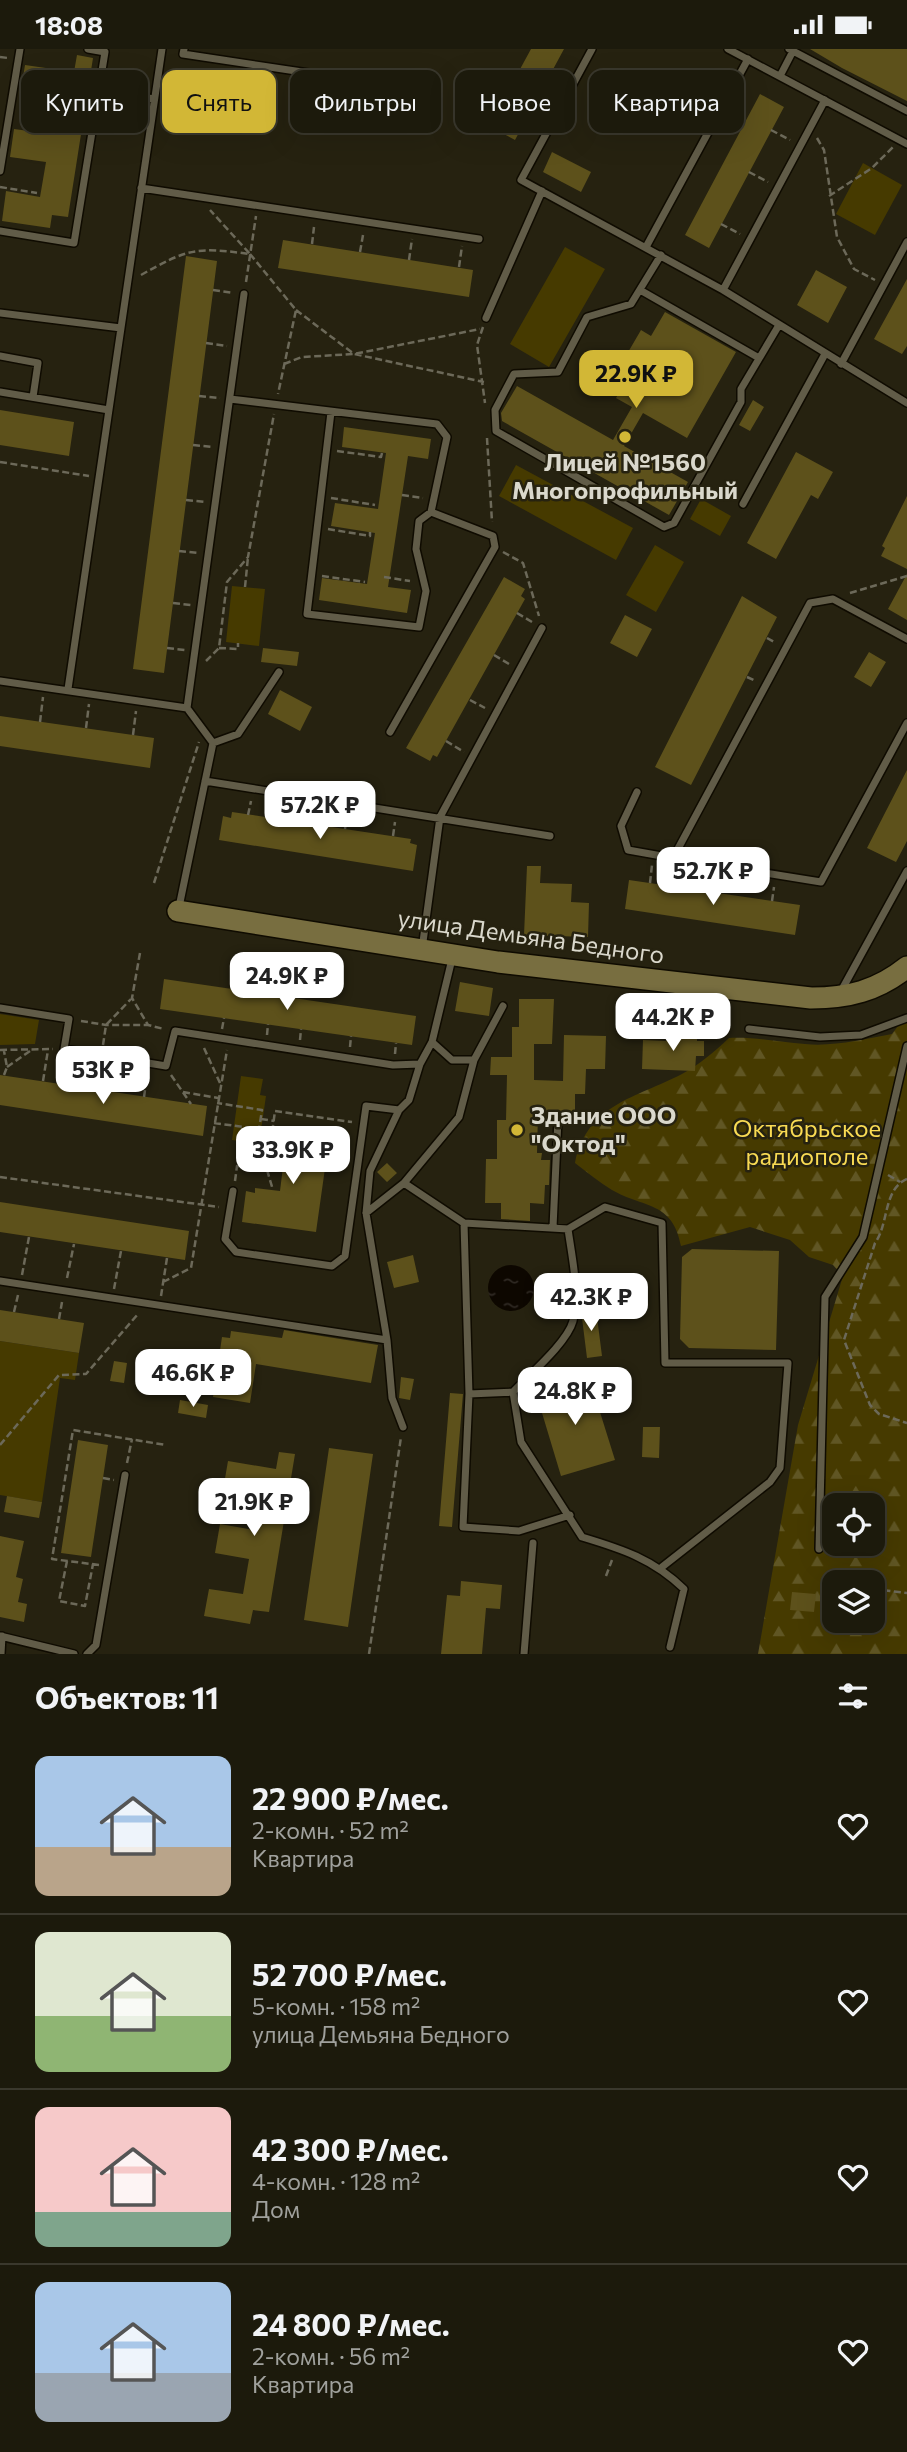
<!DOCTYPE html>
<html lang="ru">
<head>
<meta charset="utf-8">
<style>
	:root { --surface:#1c1a0c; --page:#29271a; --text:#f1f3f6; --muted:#a0a19d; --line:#3a382d; --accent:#d2b736 }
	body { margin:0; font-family:Commissioner,sans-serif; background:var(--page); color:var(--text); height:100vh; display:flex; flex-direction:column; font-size:26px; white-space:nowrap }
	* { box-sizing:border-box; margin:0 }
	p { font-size:23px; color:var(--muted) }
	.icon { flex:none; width:38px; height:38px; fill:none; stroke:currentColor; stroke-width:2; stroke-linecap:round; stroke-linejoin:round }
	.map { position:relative; height:1605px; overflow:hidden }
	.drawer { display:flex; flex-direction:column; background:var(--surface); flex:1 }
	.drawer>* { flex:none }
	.banner { position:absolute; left:21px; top:21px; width:866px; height:63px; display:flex; gap:14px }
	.controls { position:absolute; left:822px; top:1444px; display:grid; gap:14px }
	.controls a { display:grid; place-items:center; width:63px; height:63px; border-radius:14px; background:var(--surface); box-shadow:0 7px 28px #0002,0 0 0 2px var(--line); font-size:35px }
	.price { position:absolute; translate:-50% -60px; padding:0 16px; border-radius:14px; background:#fff; color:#222; font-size:23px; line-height:46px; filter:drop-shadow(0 2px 4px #0008) }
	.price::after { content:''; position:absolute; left:50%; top:42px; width:21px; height:16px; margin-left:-10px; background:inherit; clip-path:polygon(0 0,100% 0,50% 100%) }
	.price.current { background:var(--accent); color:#111 }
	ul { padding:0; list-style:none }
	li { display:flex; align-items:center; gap:21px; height:175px; padding:0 35px }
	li+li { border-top:2px solid var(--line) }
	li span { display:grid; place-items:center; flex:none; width:196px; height:140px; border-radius:14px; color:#555 }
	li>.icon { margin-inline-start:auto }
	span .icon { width:84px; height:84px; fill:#fffc; stroke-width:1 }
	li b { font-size:30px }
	h2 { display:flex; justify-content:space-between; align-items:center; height:84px; padding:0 35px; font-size:30px }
	.chip { padding:0 24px; border-radius:14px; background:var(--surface); box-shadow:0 7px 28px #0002,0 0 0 2px var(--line); font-size:24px; line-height:63px }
	.chip.current { background:var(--accent); color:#111 }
	.status { display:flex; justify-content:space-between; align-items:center; height:49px; padding:0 35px; background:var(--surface); direction:ltr }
	.status svg { height:19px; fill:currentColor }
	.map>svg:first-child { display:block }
	.forest { fill:url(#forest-firs); fill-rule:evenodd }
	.green { fill:#463a00 }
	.water { fill:url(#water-ripples) }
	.building { fill:#5d511b }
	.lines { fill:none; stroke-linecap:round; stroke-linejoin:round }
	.lane-casing { stroke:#0f0b00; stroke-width:10 }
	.secondary-casing { stroke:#0f0b00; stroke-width:24 }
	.path { stroke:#6c6959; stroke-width:2.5; stroke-dasharray:7 3.5; stroke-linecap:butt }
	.lane { stroke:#615c48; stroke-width:7 }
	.secondary { stroke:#786e40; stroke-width:21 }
	.poi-dot { fill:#d2b736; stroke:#262210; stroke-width:2.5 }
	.labels { text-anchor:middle; stroke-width:5; stroke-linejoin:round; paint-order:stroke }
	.poi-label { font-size:24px; font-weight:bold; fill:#dad8cc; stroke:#262210 }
	.street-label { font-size:24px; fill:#dad8cc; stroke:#262210 }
	.park-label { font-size:24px; fill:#f8da53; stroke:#262210 }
</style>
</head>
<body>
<div class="status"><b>18:08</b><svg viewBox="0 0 49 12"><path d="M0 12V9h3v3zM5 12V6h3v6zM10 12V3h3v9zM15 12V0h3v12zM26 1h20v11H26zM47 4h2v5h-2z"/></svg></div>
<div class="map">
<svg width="907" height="1605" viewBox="0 0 907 1605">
	<defs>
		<pattern id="forest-firs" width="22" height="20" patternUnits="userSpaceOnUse" patternTransform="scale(1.75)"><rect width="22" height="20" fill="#463a00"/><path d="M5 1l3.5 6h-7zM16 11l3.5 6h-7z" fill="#605624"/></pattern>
		<pattern id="water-ripples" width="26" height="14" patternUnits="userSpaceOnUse" patternTransform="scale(1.75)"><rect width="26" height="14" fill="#0d0700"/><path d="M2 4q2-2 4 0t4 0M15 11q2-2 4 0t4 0" fill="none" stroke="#302a24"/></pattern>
	</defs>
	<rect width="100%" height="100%" fill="#262210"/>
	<path class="forest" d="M907,965V1605H758L798,1376L843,1227L833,1216L809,1208L790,1191L750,1178L681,1197C673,1152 643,1159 612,1141C599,1133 587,1123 575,1114C587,1055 636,1049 682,1025C700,1015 714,1003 729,989C756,988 779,993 805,995C833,998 864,990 892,985ZM835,1456H873V1494H835ZM835,1533H873V1572H835Z"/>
	<path class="green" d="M863,114L902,136L875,186L836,165Z
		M565,198L605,220L549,318L510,295Z
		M516,416L633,479L616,511L499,447Z
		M701,450L731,467L720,487L690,470Z
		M655,496L684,513L656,563L626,546Z
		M232,537L265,540L259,597L226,593Z
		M0,965L39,971L35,995L0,996Z
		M241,1027L263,1030L260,1046L266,1047L259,1095L232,1091Z
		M0,1292L79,1304L75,1331L60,1329L42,1453L0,1446Z"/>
	<path class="water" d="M488 1239a23 23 0 1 1 46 0a23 23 0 1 1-46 0Z"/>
	<path class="building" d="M531,0H564L515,91L489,77Z
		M810,0H907V52L842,19Z
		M77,6L93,9L68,168L52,166L50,179L2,172L6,142L40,148L46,113L10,108L14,80L51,85L56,51L20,46L25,16L74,23Z
		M760,45L784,58L709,199L685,186Z
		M552,103L591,123L581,143L543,123Z
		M283,191L473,221L469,248L278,219Z
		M186,207L217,212L164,624L133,620Z
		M816,221L847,238L828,274L797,256Z
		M907,230V297L902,305L874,290Z
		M665,263L736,303L687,389L643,364L624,397L688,433L669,466L502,372L501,364L517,337L613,391L632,358L616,349L631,323L620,317L641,281L651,287Z
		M753,351L764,358L750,382L739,376Z
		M0,361L74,373L69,407L0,396Z
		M344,378L431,390L428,410L408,407L388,538L411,541L407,564L319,551L322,529L367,535L375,484L331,477L335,454L378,460L386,404L342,398Z
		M796,403L833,423L818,450L811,446L776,510L747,494Z
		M907,447V520L881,507L885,499L882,497Z
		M907,525V571L888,560Z
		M504,528L525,540L521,547L525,550L437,708L433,706L430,712L406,699Z
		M742,547L777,568L691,736L655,718Z
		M625,566L652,580L637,608L610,594Z
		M263,599L299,603L297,617L261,613Z
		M869,603L886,613L871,638L854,628Z
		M280,641L312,658L300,682L268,665Z
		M0,667L154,689L150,719L0,697Z
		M907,721V792L896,813L867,799Z
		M232,763L411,790L410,794L417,796L413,822L219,791L223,767L231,769Z
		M527,817H541L540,834L572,835L571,853L589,854L588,888L524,886Z
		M629,831L800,856L795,886L625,860Z
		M164,930L416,967L412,996L160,960Z
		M460,933L493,939L489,967L455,962Z
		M519,950H554L552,995H534V1031L563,1032L564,986L606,987L605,1020H586L585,1045H575V1064H538L537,1104H542L541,1111H550L549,1136H545L544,1155L530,1154V1172L501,1170V1154H485L486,1110H497V1071H506L507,1026H490L491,1008H512V978H519Z
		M667,984L697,985V992H704V1007H696L695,1022L642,1020L643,991L666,992Z
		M0,1026L207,1057L203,1087L0,1056Z
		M294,1077L323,1081L322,1090L329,1091L316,1183L242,1173L246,1142L255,1144V1139L280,1142L287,1085L293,1086Z
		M387,1114L397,1124L387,1133L377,1123Z
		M0,1153L189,1182L185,1211L0,1183Z
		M692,1200L779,1202L776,1301L689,1299L680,1290L682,1208Z
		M413,1206L419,1233L394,1239L387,1213Z
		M596,1260L602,1307L587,1309L581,1261Z
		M0,1261L84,1274L79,1304L0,1292Z
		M284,1281L378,1296L371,1334L256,1315L250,1354L213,1348L222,1288L230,1289L231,1282L282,1289Z
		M114,1312L127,1314L124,1334L110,1332Z
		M401,1328L414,1330L410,1351L399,1349Z
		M589,1328L615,1411L561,1427L536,1344Z
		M450,1344L463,1345L452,1478L439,1477Z
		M180,1351L208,1356L206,1369L178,1364Z
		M643,1378H660L659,1409L642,1408Z
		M78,1391L108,1396L91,1508L61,1504Z
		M329,1399L373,1405L348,1578L304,1571Z
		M279,1403L295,1405L269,1563L253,1561L250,1575L204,1567L209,1540L243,1545L249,1510L215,1504L220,1475L254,1481L259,1447L223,1441L228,1412L276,1420Z
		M7,1447L42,1453L39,1469L4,1463Z
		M0,1487L24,1492L16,1528L23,1530L18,1553L27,1555L24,1573L0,1568Z
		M461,1532L502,1536L500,1560L486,1559L482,1605H441L447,1546L460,1547Z
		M792,1543L816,1545L814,1563L790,1561Z"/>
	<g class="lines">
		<defs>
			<path id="lane" d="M184,0L183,5L349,30
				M592,0L521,131L723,241L825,51
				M728,0L907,95
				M789,0L907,62
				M780,27L793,2
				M99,41L154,50
				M0,122L20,0
				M141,139L479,190
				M0,182L74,194L105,3L88,0
				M646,198L748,10
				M661,206L631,255L587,268L558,323L514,325L495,361L496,382L664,478L674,474L741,353V340L779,276
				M640,241L759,309
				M723,241L907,354
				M0,264L121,279L162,0
				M486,269L542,142
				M0,307L38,314L33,348
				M841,315L907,193
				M0,343L109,361
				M230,350L437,375L447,388L431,463L493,487L495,498L390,683
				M331,363L307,565L419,578L426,542L416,500L419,472L431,463
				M743,455L825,305
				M907,590L833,550L810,554L673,809L821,833L907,674
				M0,632L187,659L213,694L179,858
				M68,640L121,279
				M187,659L244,245
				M213,694L238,685L279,623
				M205,732L550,787
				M637,743L621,777L628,801L673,809
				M422,900L440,768L542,579
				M840,944L907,822
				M0,959L69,970L64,1000L166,1017L175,982L393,1016L420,1015L432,993L452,910
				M749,980L820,988L861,986L907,969
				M432,993L452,1011H474
				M404,1134L464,1174L469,1345L463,1478L519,1482L570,1466
				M233,1142L225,1190L236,1203L332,1217L345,1207L366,1057L399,1061L409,1051L420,1015
				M366,1164L404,1134L459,1068L474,1011L503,957
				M464,1174L568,1180L605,1158L662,1174L665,1314H788L780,1419L770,1433L662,1518
				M553,1178L558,1070
				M0,1232L387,1291L366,1164L370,1122L399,1061
				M387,1291L392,1349L403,1378
				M513,1343C529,1326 567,1294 573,1272C580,1243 572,1209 568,1180
				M469,1345L513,1343L521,1393L582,1488C622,1500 653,1510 684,1540L670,1598
				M819,1500L825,1248L863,1188L907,997
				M0,1587L74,1605
				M1,1605L2,1587
				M87,1605L96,1596L125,1426
				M524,1605L533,1494"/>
			<path id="secondary" d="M178,862L498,913L811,949C848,949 877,942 907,918"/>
		</defs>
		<use href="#lane" class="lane-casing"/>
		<use href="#secondary" class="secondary-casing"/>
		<path class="path" d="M0,8L8,9
			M549,27L562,34
			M24,51L52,55
			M526,70L539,77
			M771,81L790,91
			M817,89L824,101L837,188L854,220L875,231
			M749,123L768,133
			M0,138L37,144
			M829,147L872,119L893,98
			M721,175L740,185
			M312,195L314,178
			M360,203L363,186
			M250,205L296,261L278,345
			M409,211L412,190
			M459,218L462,197
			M141,226C189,199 196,198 250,205L210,161
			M246,233L256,167
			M213,241L233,244
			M296,261L354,305L484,333
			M483,278L477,296L485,354
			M206,294L227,297
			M284,315L302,308L354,305L480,280
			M199,347L220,349
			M487,389L492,473
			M193,396L213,398
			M337,402L381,408L382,404
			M0,413L89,427
			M402,446L423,449
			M331,449L375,456
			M186,451L205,453
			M328,480L370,487V483
			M179,502L198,504
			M503,503L523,514L539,567
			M322,527L365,533
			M384,528L410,532
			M245,538L248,508
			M850,544L907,527
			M173,554L191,556
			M517,564L532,573
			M767,589L776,594
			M167,599L185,601
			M219,599L238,600V594
			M494,606L509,615
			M206,612L219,599L227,533L248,508L274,365
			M747,628L756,632
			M470,651L485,659
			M40,673L43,648
			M86,679L89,655
			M133,686L136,662
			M446,692L464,703
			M248,766L251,752
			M296,773L299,759
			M345,780L347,766
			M393,787L395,773
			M154,834L199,693
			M650,834L652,816
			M706,842L709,825
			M772,852L774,838
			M140,904L132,949L148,976L164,980
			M81,972L106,976H148
			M222,980L224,969
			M267,986L268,975
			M300,991L301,980
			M103,996L106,976L131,950
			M350,998L351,987
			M204,999L220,1034
			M0,1001L53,1000
			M395,1005L396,994
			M7,1018L30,1002
			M4,1026L7,1018L4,1002
			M171,1026L191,1055
			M43,1032L48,1001
			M97,1040L100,1016
			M183,1043L218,1049
			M144,1048L147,1027
			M261,1070L274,1072
			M214,1074L259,1080L262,1061L217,1054
			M271,1101L285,1102
			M267,1121L273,1141
			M888,1126L900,1133
			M0,1128L219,1158
			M907,1130C883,1140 889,1175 875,1194L844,1291L870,1356L879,1365L907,1374
			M235,1132L237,1117L267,1121L275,1062L352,1073
			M22,1226L29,1188
			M67,1229L74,1195
			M163,1233L191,1219L227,1001
			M114,1240L121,1202
			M161,1247L167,1209
			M14,1263L18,1246
			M59,1270L62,1253
			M0,1396L59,1326L86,1325L138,1265
			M127,1414L132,1390
			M103,1429L114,1431
			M67,1512L59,1552L85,1557L93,1515
			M99,1516L52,1510L73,1381L166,1396
			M606,1527L612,1511
			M873,1540L907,1544
			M857,1573V1572
			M369,1605L401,1388"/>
		<use href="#lane" class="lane"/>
		<use href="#secondary" class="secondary"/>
	</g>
	<g class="poi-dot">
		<circle cx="625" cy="388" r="7"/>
		<circle cx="517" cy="1081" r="7"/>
	</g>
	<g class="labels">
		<g class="poi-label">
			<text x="625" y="422">Лицей №1560<tspan x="625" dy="28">Многопрофильный</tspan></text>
			<text x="531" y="1075" text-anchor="start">Здание ООО<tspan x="531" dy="28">"Октод"</tspan></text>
		</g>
		<g class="street-label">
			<text transform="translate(531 888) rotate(8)" y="8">улица Демьяна Бедного</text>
		</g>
		<g class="park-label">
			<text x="807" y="1088">Октябрьское<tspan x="807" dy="28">радиополе</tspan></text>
		</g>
	</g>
</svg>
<div class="controls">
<a><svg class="icon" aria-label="locate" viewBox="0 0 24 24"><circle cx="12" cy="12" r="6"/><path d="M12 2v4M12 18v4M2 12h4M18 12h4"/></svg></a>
<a><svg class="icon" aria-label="layers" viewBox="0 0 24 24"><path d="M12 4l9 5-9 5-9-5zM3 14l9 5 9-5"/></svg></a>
</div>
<b class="price current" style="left:636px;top:361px">22.9K ₽</b>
<b class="price" style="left:320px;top:792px">57.2K ₽</b>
<b class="price" style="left:713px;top:858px">52.7K ₽</b>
<b class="price" style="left:287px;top:963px">24.9K ₽</b>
<b class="price" style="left:673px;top:1004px">44.2K ₽</b>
<b class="price" style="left:103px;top:1057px">53K ₽</b>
<b class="price" style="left:293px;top:1137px">33.9K ₽</b>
<b class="price" style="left:591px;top:1284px">42.3K ₽</b>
<b class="price" style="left:193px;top:1360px">46.6K ₽</b>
<b class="price" style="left:575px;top:1378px">24.8K ₽</b>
<b class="price" style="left:254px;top:1489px">21.9K ₽</b>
<div class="banner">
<a class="chip">Купить</a>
<a class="chip current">Снять</a>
<a class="chip">Фильтры</a>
<a class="chip">Новое</a>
<a class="chip">Квартира</a>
</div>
</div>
<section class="drawer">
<h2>Объектов: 11<svg class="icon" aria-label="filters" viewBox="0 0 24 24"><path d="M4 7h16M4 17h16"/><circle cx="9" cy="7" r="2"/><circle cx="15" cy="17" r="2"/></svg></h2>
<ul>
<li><span style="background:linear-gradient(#a9c7e8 65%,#b9a48a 0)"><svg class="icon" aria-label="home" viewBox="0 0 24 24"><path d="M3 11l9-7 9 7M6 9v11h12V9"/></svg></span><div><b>22 900 ₽/мес.</b><p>2-комн. · 52 m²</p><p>Квартира</p></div><svg class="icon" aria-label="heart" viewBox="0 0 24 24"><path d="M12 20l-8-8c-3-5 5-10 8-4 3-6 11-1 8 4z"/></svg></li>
<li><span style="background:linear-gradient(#dfe7d0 60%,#8fb573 0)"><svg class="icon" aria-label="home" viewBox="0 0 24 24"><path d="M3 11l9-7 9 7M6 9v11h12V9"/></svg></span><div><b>52 700 ₽/мес.</b><p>5-комн. · 158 m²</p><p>улица Демьяна Бедного</p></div><svg class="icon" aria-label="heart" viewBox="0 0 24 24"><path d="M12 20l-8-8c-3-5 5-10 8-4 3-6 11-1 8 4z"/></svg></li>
<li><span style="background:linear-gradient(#f6c9c9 75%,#7fa58c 0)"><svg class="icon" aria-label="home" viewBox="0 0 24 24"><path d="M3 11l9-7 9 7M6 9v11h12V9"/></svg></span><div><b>42 300 ₽/мес.</b><p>4-комн. · 128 m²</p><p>Дом</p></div><svg class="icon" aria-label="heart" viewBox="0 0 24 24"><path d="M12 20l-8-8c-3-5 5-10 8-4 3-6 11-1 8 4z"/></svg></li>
<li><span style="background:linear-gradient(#a9c7e8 65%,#9aa5b1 0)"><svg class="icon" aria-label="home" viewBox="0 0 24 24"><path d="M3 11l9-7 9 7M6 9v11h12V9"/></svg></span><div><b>24 800 ₽/мес.</b><p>2-комн. · 56 m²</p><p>Квартира</p></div><svg class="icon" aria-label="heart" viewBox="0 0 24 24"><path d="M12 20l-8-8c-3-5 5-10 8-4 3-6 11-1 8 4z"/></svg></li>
</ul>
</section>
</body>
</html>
